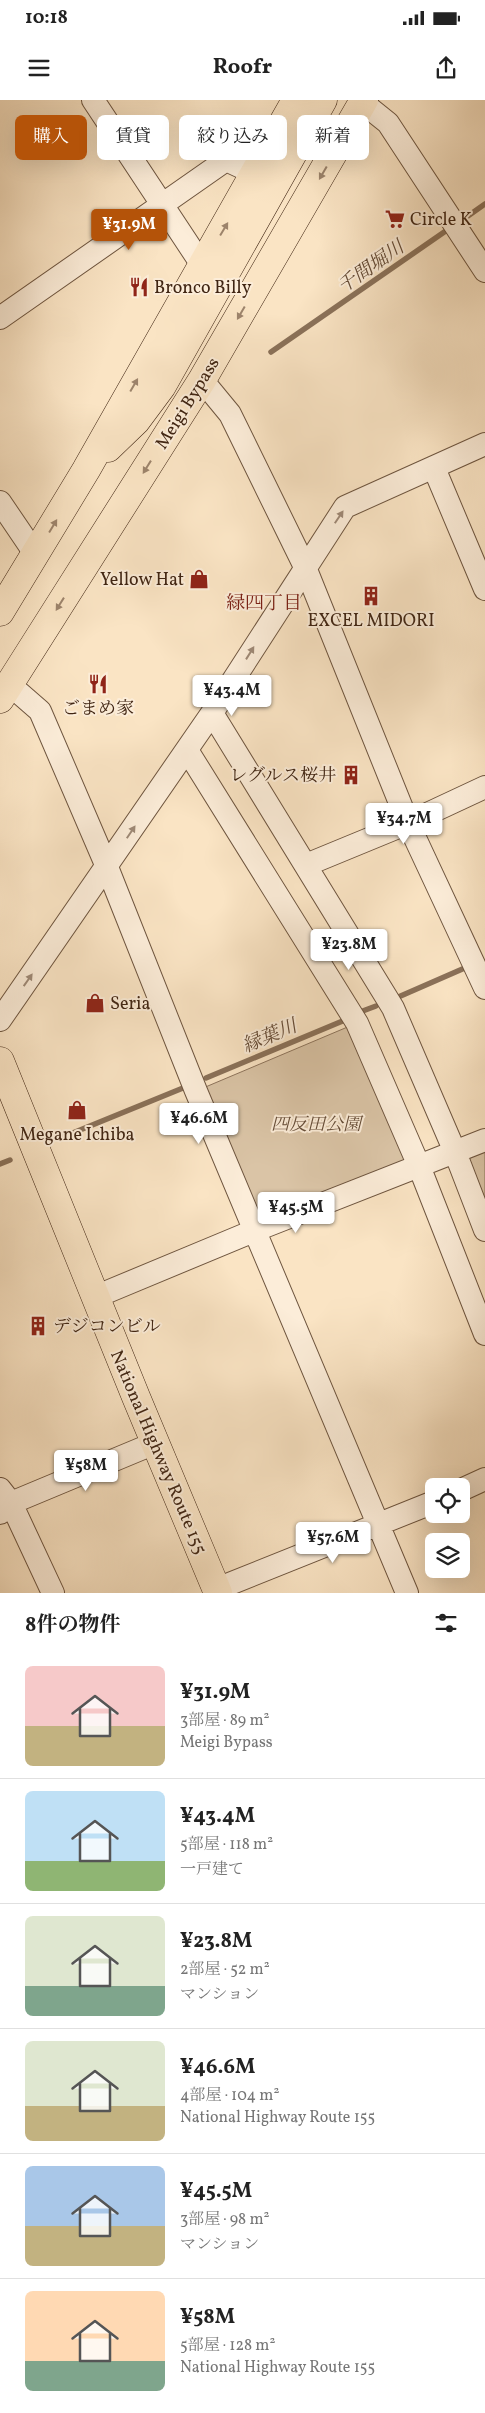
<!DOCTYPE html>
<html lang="ja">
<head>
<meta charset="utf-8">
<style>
	:root { --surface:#fff; --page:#f2f2f2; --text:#222; --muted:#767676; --line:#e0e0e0; --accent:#b45309 }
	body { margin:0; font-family:Vollkorn,"Noto Serif JP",serif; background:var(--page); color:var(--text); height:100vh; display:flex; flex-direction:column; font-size:19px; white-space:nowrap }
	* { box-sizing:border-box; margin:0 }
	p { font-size:16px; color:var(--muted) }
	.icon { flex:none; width:28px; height:28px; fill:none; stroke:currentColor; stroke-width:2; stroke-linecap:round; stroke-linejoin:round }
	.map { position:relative; height:1493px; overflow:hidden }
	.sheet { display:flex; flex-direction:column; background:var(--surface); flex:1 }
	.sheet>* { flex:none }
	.hud { position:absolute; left:15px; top:15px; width:455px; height:45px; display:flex; gap:10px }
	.fabs { position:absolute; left:425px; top:1378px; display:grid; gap:10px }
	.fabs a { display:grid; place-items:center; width:45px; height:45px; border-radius:8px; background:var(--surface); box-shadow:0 5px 20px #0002; font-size:25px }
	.price { position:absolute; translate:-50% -42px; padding:0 11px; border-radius:5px; background:#fff; color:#222; font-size:16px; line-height:32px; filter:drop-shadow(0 1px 2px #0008) }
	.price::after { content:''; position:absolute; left:50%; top:30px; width:15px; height:11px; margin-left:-8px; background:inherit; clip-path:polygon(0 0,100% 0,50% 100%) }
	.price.current { background:var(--accent); color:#fff }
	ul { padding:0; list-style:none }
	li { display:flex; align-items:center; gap:15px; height:125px; padding:0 25px }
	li+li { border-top:1px solid var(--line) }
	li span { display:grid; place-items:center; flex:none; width:140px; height:100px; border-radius:8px; color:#555 }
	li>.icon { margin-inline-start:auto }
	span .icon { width:60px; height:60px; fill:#fffc; stroke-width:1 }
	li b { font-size:21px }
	h2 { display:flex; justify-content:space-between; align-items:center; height:60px; padding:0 25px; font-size:21px }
	.pill { padding:0 18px; border-radius:8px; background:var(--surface); box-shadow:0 5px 20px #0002; font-size:18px; line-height:45px }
	.pill.current { background:var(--accent); color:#fff }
	.status { display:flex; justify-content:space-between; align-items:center; height:35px; padding:0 25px; background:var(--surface); direction:ltr }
	.status svg { height:14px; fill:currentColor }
	header { display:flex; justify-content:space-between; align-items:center; height:65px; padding:0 25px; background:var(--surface); font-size:22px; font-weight:700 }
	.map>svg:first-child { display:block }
	.green { fill:#dac4a6; stroke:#8d745c }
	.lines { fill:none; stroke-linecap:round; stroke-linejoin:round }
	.stream { stroke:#8a7159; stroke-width:5.5 }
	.minor-casing { stroke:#6e553f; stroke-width:24 }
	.highway-casing { stroke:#402513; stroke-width:29 }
	.minor { stroke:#fcedd9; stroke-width:22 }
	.highway { stroke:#fae4c4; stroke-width:28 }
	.oneway { fill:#9d846c }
	.oneway2 { fill:#9e8976 }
	.labels { text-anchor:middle; stroke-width:4; stroke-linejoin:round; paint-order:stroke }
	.poi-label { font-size:18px; fill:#402513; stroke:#fcedd9; text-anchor:start }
	.street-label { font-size:18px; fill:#402513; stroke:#fcedd9 }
	.park-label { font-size:18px; font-style:italic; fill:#664d38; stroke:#fcedd9 }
	.water-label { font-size:19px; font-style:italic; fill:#654b36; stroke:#fcedd9 }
	.neighbourhood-label { font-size:19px; fill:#7a1f14; stroke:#fcedd9 }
</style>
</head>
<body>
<div class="status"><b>10:18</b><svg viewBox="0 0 49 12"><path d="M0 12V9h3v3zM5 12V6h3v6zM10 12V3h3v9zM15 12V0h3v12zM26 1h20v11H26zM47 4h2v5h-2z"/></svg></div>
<header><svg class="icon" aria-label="menu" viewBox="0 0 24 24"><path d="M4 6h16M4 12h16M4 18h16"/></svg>Roofr<svg class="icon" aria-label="share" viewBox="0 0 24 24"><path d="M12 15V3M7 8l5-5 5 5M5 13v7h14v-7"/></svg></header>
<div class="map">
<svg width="485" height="1493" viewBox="0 0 485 1493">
	<rect width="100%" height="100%" fill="#fae4c4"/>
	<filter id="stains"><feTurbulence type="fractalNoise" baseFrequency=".004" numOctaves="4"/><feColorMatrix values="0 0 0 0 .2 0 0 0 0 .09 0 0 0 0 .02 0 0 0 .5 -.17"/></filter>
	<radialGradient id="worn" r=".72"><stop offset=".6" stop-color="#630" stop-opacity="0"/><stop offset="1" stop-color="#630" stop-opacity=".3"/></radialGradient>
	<path class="green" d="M357,923L419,1066L256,1130L196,991Z
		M485,1044V1103L466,1052Z"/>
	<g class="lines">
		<path class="stream" d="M458,123L485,104
			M271,252L450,128
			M396,898L467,867
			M360,912L376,906
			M206,978L345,920
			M58,1039L183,988
			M0,1064L10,1060"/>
		<defs>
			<path id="minor" d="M93,0L202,165
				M363,3L388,23L485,171
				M0,218L226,60L256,74
				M202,280L230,314L305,467L408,723L485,888
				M434,368L485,489
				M0,402L36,455
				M9,584L40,611L107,767L196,991L407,1493
				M212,613L393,908L455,1052L485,1130
				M187,650L357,923L419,1066L485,1234
				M306,765L408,723L485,687
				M0,920L212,613L345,407L485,344
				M95,1197L256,1130L485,1040
				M0,1389L11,1403L53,1493
				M461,1390L485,1379
				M0,1413L11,1403L155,1343
				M217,1489L434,1402"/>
			<path id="highway" d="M108,348L136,321L162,286L323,0
				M0,512L86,370L296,0
				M0,599L202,280L364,0
				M0,961L136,1297L218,1493"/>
		</defs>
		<use href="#minor" class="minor-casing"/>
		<use href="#highway" class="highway-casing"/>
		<use href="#minor" class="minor"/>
		<use href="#highway" class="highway"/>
	</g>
	<defs><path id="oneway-solid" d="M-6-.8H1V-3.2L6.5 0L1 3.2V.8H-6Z" transform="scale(1.25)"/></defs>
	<g class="oneway">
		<use href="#oneway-solid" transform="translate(323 73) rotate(120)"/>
		<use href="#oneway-solid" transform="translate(224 129) rotate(-59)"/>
		<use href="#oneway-solid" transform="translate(241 213) rotate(120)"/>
		<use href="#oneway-solid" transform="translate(134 285) rotate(-60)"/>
		<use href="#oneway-solid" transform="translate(147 367) rotate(122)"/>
		<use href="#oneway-solid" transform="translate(53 426) rotate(-59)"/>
		<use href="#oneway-solid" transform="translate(60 504) rotate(122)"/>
	</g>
	<g class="oneway2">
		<use href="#oneway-solid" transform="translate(339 417) rotate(-56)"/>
		<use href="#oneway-solid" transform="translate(250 553) rotate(-58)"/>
		<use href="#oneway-solid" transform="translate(131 732) rotate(-56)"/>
		<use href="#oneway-solid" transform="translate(28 880) rotate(-55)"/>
	</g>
	<defs>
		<symbol id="supermarket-bare" viewBox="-9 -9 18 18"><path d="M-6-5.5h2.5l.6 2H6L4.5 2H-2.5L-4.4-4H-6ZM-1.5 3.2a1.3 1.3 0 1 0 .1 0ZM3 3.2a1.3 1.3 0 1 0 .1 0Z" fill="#8f2418" stroke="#fcedd9" stroke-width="2.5" paint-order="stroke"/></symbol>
		<symbol id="restaurant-bare" viewBox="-9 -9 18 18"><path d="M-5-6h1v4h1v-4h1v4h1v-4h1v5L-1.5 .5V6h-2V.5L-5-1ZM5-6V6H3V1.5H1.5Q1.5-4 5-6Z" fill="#8f2418" stroke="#fcedd9" stroke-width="2.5" paint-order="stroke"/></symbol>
		<symbol id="shop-bare" viewBox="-9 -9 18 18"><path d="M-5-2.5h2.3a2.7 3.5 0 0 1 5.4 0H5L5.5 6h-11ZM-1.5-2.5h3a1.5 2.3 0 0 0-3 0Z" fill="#8f2418" stroke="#fcedd9" stroke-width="2.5" paint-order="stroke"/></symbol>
		<symbol id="building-bare" viewBox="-9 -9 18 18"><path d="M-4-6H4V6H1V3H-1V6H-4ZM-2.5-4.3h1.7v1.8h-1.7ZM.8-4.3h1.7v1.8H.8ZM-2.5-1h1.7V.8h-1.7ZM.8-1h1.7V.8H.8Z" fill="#8f2418" stroke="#fcedd9" stroke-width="2.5" paint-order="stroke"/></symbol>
	</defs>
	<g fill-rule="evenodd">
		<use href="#supermarket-bare" x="381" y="105" width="28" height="28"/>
		<use href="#restaurant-bare" x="125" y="173" width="28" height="28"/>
		<use href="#shop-bare" x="185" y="465" width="28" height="28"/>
		<use href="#building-bare" x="357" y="482" width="28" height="28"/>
		<use href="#restaurant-bare" x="84" y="570" width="28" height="28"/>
		<use href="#building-bare" x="337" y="661" width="28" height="28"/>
		<use href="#shop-bare" x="81" y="889" width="28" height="28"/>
		<use href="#shop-bare" x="63" y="996" width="28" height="28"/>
		<use href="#building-bare" x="24" y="1212" width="28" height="28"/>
	</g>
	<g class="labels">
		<g class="poi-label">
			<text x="410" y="125">Circle K</text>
			<text x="154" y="193">Bronco Billy</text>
			<text x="184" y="485" text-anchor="end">Yellow Hat</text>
			<text x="371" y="526" text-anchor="middle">EXCEL MIDORI</text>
			<text x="98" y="614" text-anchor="middle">ごまめ家</text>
			<text x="336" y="681" text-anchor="end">レグルス桜井</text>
			<text x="110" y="909">Seria</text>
			<text x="77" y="1040" text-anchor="middle">Megane Ichiba</text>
			<text x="53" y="1232">デジコンビル</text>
		</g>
		<g class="street-label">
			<text transform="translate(187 303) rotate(-58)" y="6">Meigi Bypass</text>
			<text transform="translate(159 1352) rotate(67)" y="6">National Highway Route 155</text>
		</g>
		<g class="park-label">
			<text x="316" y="1030">四反田公園</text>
		</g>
		<g class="water-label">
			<text transform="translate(370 166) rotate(-35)" y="7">千間堀川</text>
			<text transform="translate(269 935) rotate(-23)" y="7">縁葉川</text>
		</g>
		<g class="neighbourhood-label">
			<text x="264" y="509">緑四丁目</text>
		</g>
	</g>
	<rect width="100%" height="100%" filter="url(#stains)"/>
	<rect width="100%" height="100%" fill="url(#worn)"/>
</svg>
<div class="fabs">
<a><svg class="icon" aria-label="locate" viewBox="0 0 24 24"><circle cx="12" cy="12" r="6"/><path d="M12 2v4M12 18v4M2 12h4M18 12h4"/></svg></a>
<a><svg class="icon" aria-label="layers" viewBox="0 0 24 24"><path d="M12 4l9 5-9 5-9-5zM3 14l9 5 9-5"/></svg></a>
</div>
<b class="price current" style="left:129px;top:151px">¥31.9M</b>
<b class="price" style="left:232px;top:617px">¥43.4M</b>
<b class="price" style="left:404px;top:745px">¥34.7M</b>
<b class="price" style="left:349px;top:871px">¥23.8M</b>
<b class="price" style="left:199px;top:1045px">¥46.6M</b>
<b class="price" style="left:296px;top:1134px">¥45.5M</b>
<b class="price" style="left:86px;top:1392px">¥58M</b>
<b class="price" style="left:333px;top:1464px">¥57.6M</b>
<div class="hud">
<a class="pill current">購入</a>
<a class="pill">賃貸</a>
<a class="pill">絞り込み</a>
<a class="pill">新着</a>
</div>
</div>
<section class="sheet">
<h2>8件の物件<svg class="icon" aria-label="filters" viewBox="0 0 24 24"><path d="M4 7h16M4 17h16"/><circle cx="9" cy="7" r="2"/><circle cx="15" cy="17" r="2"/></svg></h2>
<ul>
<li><span style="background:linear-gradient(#f6c9c9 60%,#c2b280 0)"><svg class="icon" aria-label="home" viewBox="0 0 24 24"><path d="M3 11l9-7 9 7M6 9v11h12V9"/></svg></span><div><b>¥31.9M</b><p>3部屋 · 89 m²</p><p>Meigi Bypass</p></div></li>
<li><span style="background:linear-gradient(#bfe0f5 70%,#8fb573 0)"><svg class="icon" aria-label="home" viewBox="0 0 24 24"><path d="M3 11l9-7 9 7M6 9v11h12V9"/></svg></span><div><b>¥43.4M</b><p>5部屋 · 118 m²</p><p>一戸建て</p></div></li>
<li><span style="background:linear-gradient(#dfe7d0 70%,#7fa58c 0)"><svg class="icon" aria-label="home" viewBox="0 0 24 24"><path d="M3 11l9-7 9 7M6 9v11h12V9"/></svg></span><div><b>¥23.8M</b><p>2部屋 · 52 m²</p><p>マンション</p></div></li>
<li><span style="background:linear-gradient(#dfe7d0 65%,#c2b280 0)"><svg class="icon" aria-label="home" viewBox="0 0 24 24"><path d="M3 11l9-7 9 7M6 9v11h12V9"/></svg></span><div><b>¥46.6M</b><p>4部屋 · 104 m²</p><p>National Highway Route 155</p></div></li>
<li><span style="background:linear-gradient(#a9c7e8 60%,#c2b280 0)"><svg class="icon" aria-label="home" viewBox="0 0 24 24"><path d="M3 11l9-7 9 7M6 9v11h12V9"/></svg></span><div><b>¥45.5M</b><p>3部屋 · 98 m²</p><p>マンション</p></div></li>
<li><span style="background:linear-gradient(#ffd9b3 70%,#7fa58c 0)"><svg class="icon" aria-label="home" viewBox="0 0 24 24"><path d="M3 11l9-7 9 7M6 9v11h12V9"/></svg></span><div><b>¥58M</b><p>5部屋 · 128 m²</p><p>National Highway Route 155</p></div></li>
</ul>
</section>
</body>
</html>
